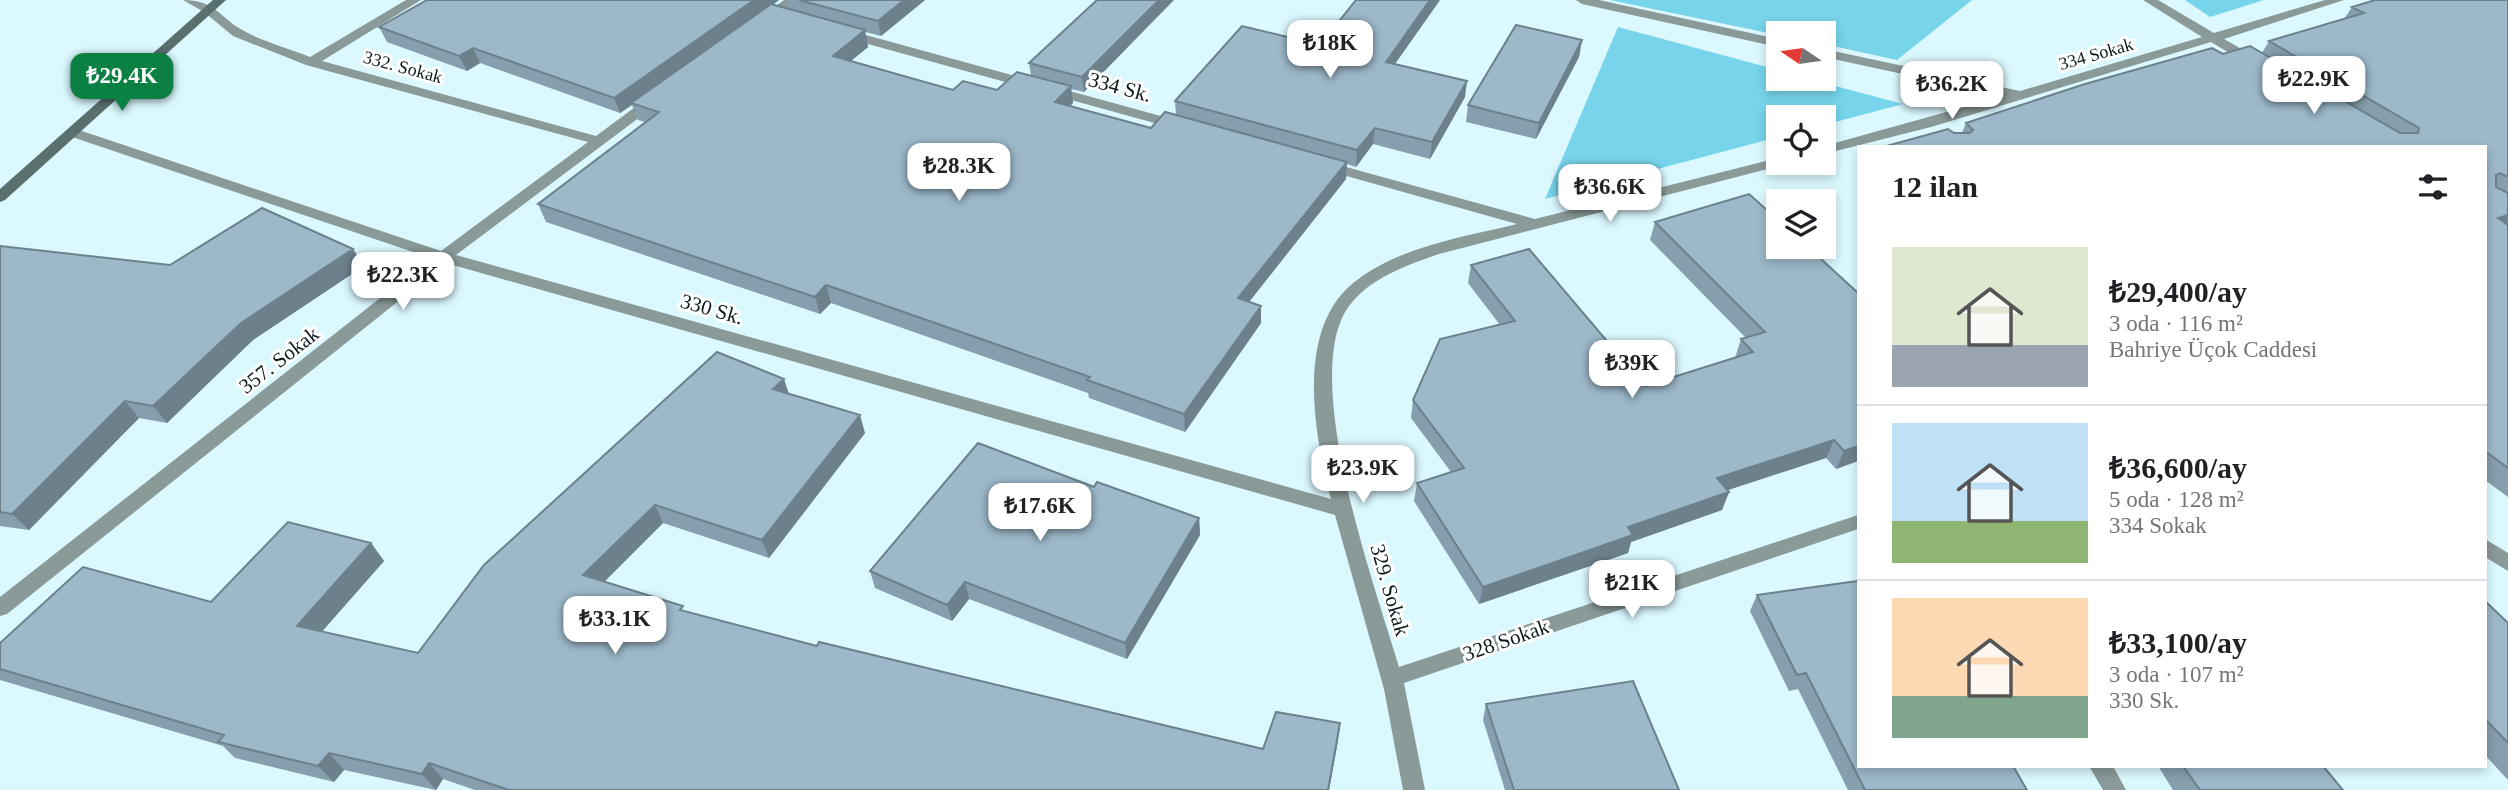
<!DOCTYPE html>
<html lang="tr">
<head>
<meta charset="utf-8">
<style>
	:root { --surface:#fff; --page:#f6f6f6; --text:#202124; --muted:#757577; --line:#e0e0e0; --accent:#0b8043 }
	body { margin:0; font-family:"Times New Roman",serif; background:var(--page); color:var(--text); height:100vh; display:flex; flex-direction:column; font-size:26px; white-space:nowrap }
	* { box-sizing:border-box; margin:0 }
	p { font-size:23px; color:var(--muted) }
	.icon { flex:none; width:38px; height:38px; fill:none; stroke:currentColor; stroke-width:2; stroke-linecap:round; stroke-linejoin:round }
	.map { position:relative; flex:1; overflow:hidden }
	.sheet { position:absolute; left:1857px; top:145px; width:630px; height:623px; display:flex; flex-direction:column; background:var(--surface); border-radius:0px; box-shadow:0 4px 10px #0003 }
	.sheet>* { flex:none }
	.needle { width:46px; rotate:283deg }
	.buttons { position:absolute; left:1766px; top:21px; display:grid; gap:14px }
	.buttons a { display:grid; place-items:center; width:70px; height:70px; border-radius:0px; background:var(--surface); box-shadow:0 4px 10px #0003; font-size:35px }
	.price { position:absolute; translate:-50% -60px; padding:0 16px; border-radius:14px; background:#fff; color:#222; font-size:23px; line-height:46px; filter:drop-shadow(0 2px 4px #0008) }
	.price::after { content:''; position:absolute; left:50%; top:42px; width:21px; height:16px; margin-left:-10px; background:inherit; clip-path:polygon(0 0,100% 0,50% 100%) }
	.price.active { background:var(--accent); color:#fff }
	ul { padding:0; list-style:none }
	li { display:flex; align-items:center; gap:21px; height:175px; padding:0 35px }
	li+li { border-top:2px solid var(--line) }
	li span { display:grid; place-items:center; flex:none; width:196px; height:140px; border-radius:0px; color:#555 }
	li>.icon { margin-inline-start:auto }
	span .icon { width:84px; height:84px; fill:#fffc; stroke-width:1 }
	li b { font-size:30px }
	h2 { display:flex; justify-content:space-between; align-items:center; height:84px; padding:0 35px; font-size:30px }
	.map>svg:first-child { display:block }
	.green { fill:#77d4ea }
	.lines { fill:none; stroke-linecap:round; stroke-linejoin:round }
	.street { fill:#8a9a99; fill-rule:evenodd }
	.secondary { fill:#59706f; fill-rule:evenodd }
	.wall { fill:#869ead }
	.shaded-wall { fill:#6d818d }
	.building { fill:#9cb8c9; stroke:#6d818d; stroke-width:2 }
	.labels { text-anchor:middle; stroke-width:6; stroke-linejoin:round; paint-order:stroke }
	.far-street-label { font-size:18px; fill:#0d1a1e; stroke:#fff }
	.street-label { font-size:21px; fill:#0d1a1e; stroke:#fff }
</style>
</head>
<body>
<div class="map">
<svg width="2508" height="790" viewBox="0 0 2508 790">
	<rect width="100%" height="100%" fill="#dbf8ff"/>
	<path class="green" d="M1610,0H1972L1897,60L1824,44V33L1778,35Z
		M2185,0H2264L2210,17Z
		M1618,27L1778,70V79H1809L1903,104L1824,125V117H1778V137L1545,199Z"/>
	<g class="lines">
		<path class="street" d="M183,0C216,0 218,17 244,31C264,42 288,48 310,57L406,0H421L322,61L596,136L650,96H660V102L456,255L1331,499C1314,434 1294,326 1357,280C1402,246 1464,237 1517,224L1318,168V162H1328L1535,219L1778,158V163H1785L1783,165L1439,254C1407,265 1370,278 1349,306C1298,375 1376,589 1399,667L1858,515V529L1404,683L1425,790H1403L1384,689L1335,515L446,263L7,614L0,616V597L431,258L69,136V130H79L441,251L588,142L306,65L233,36L204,12Z
			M784,0H798L768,25H758V19Z
			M1576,0H1599L1778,39V47L1582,4Z
			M2143,0H2158L2214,33L2325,0H2344L2224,39L2259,59V65H2249L2211,42L1931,127L1824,154V146L2004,96L1824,57V49L2020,91L2202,37Z
			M844,29L1186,123L1188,126L1181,130L1176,129L839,36L837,33Z
			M2485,539L2508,553V571L2485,557Z
			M2089,766H2113L2126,790H2103Z"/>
		<path class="secondary" d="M213,0H226L5,200L0,202V189Z"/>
	</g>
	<path class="wall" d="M779,0L773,5L788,9L786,0H925L881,36L865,32L868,47L851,61L953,90H997L1031,75L1029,63L1097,0L1084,92L1071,89L1073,103L1070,106L1151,128L1176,115L1175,101L1440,0L1395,64L1465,97L1430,159L1373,144L1356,167L1347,164L1346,179L1249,302L1261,323L1185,432L1089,398L1088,393L831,303L820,314L546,222L538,204L645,122L638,120L632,105L620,113L480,63L467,71L387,42L379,27Z
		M2508,0V497L2485,480V147L1962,133L1966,123L2223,54L2262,53L2269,41L2344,19L2352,7Z
		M1582,40L1579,57L1536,139L1466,122L1468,105Z
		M1655,222L1858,293V461L1836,469L1826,458L1727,490L1729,492L1722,510L1631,542L1628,553L1479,604L1414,501L1417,483L1451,472L1411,418L1413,400L1500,325L1468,283L1471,265L1645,386L1735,358L1741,339L1746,338L1650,240Z
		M0,246L170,265L353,249L364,266L253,340L167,423L139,418L29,530L0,526Z
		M789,394L865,433L769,558L663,523L604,582L686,612L817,646L1263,749L1338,740L1329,790H475L443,779L436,790L344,770L334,782L235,758L223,746L0,680V643L211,602L371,543L384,561L322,631L418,653Z
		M1094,487L1199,518L1200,535L1127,659L969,599L952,621L875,588L870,571Z
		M1757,595L2027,790H1848L1798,689L1789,691L1750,611Z
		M2485,601L2508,623V780L2485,755Z
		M1486,704L1679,790H1505L1483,720Z
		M2158,766H2323L2343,790H2173Z"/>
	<path class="shaded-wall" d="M754,0H779L634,103H631L632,105L620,113L614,98Z
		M904,0H925L881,36L878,21Z
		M1159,0H1174L1084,92L1082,77Z
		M1430,0H1440L1385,78L1386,62Z
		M865,30L868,47L837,72L833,56Z
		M1582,40L1579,57L1536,139L1539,123Z
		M473,48L480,63L467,71L459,56Z
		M1467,81L1465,97L1430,159L1432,142Z
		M1071,86L1073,103L1057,119L1055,102Z
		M1375,128L1373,144L1356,167L1357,150Z
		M1347,162L1346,179L1238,316V298Z
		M2508,215V226L2498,218Z
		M353,249L364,266L253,340L167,423L153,406L241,323Z
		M826,285L831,303L820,314L815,297Z
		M1261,306V323L1185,432L1184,414Z
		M784,379L790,397L773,389Z
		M125,401L139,418L29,530L12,514Z
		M860,415L865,433L769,558L762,540Z
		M1834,440L1826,458L1710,496L1717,478Z
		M1858,446V461L1836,469L1844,451Z
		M1729,492L1722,510L1631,542L1628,553L1479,604L1483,587L1628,527Z
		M655,505L663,523L593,593L583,575Z
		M1199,518L1200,535L1127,659L1125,643Z
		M371,543L384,561L312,643L297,626Z
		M965,582L969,599L952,621L947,605Z
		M1340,723L1338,740L1329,790H1328Z
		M329,753L344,770L334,782L318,766Z
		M429,763L443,779L436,790L422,774Z"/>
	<path class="building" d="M427,0H754L614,98L473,48L459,56L379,27Z
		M799,0H904L878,21Z
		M1097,0H1159L1082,77L1029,63Z
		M1356,0H1430L1386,62L1467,81L1432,142L1375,128L1357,150L1175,101L1242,26L1320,45Z
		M2375,0H2508V177L2500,173L2496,175V187L2508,193V215L2498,218L2508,225V468L2485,451V147H1883L1948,129L1954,133H1970L1973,130L1966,123L2085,84L2212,48L2223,54L2250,46L2400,133H2418L2419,128L2269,41L2364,13L2352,7Z
		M771,4L865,30L833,56L953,90L963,81L997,90L1017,72L1071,86L1055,102L1151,128L1165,112L1347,162L1238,298L1261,306L1184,414L1087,380L1090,377L826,285L815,297L538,204L659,112L631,103Z
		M1516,25L1582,40L1539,123L1468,105Z
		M1749,194L1778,220V247H1808L1858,293V446L1844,451L1834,440L1717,478L1729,492L1628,527L1633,535L1483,587L1417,483L1464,468L1413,400L1440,339L1515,321L1471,265L1529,249L1645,386L1753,352L1741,339L1765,332L1655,222Z
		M262,208L353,249L241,323L153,406L125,401L12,514L0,512V246L170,265Z
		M717,352L784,379L773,389L860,415L762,540L655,505L583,575L683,606L680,610L817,646L819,642L1263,749L1276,712L1340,723L1328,790H509L429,763L422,774L329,753L318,766L218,742L224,735L0,669V643L83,567L211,602L288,522L371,543L297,626L418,653L484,565Z
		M978,443L1094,487L1097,482L1199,518L1125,643L965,582L947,605L870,571Z
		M1858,581V766H2013L2027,790H1865L1806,673L1797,675L1757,595Z
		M2485,601L2508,623V743L2485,719Z
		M1633,681L1679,790H1514L1486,704Z
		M2183,766H2323L2343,790H2200Z"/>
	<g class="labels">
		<g class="far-street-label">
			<text transform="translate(2096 54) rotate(-16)" y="6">334 Sokak</text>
			<text transform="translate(403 67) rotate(15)" y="6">332. Sokak</text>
		</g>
		<g class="street-label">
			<text transform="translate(1120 87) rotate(15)" y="7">334 Sk.</text>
			<text transform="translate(712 309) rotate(16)" y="7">330 Sk.</text>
			<text transform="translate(279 360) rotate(-38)" y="7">357. Sokak</text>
			<text transform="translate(1390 590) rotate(74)" y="7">329. Sokak</text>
			<text transform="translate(1506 640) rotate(-19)" y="7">328 Sokak</text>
		</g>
	</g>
</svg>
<div class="buttons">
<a><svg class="needle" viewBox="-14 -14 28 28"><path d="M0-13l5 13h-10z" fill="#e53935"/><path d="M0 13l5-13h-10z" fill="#757577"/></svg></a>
<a><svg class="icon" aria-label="locate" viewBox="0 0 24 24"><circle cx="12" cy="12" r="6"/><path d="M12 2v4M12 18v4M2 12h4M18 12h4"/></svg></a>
<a><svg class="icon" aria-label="layers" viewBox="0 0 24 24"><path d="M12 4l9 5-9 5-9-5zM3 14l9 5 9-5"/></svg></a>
</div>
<b class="price" style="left:1330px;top:80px">₺18K</b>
<b class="price active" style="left:122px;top:113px">₺29.4K</b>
<b class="price" style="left:2314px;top:116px">₺22.9K</b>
<b class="price" style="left:1952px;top:121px">₺36.2K</b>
<b class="price" style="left:959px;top:203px">₺28.3K</b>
<b class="price" style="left:1610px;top:224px">₺36.6K</b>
<b class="price" style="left:403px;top:312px">₺22.3K</b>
<b class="price" style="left:1632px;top:400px">₺39K</b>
<b class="price" style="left:1363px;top:505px">₺23.9K</b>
<b class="price" style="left:1040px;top:543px">₺17.6K</b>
<b class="price" style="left:1632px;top:620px">₺21K</b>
<b class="price" style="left:615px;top:656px">₺33.1K</b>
<section class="sheet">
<h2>12 ilan<svg class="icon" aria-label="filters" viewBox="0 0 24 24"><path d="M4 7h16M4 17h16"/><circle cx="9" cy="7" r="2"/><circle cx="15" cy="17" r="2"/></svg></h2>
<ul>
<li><span style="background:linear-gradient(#dfe7d0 70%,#9aa5b1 0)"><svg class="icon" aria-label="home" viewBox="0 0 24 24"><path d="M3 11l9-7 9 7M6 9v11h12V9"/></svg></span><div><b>₺29,400/ay</b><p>3 oda · 116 m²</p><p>Bahriye Üçok Caddesi</p></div></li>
<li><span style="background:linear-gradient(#bfe0f5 70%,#8fb573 0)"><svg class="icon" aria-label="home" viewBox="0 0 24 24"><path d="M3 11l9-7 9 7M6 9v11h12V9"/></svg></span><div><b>₺36,600/ay</b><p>5 oda · 128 m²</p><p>334 Sokak</p></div></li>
<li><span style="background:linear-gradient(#ffd9b3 70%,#7fa58c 0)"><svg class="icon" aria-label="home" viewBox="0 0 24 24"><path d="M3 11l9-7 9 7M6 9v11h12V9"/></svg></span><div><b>₺33,100/ay</b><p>3 oda · 107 m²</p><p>330 Sk.</p></div></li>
</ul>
</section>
</div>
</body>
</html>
